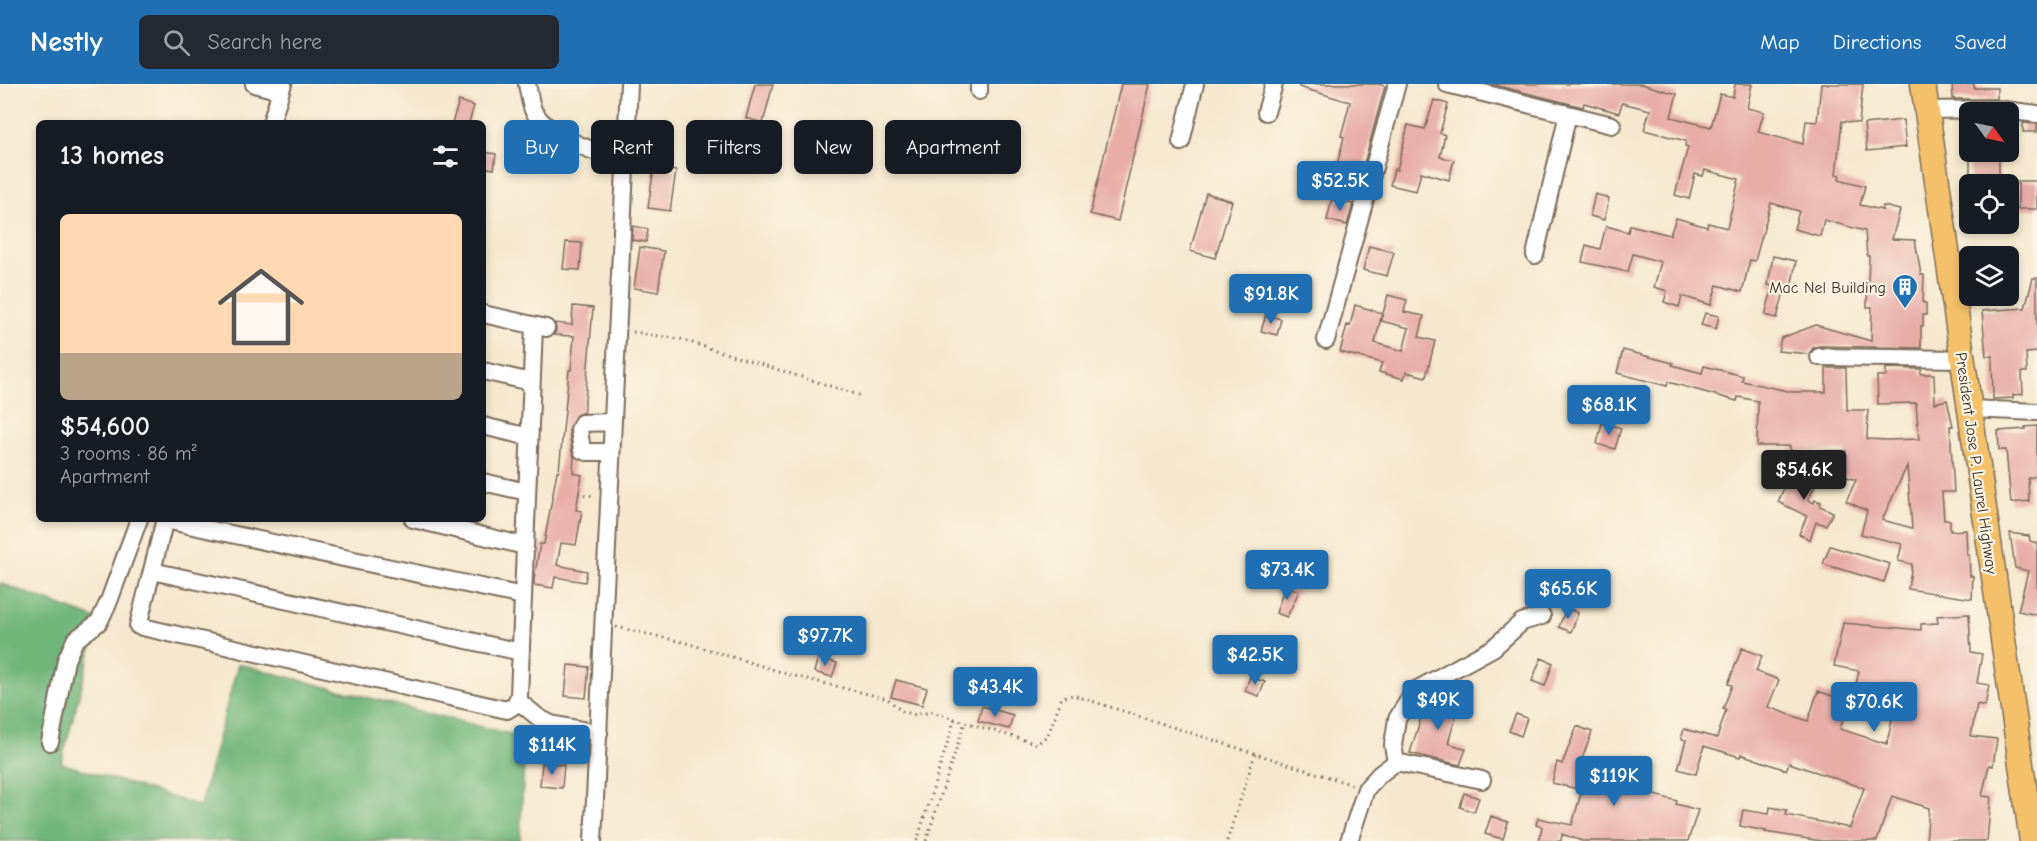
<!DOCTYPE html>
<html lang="en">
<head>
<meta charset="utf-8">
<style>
	:root { --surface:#171b24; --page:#242831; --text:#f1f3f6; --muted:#9ea1a6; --line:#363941; --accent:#1f6fb2 }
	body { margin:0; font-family:"Comic Neue",sans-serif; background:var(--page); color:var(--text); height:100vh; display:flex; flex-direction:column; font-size:22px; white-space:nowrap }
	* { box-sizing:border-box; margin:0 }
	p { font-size:20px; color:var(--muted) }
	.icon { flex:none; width:33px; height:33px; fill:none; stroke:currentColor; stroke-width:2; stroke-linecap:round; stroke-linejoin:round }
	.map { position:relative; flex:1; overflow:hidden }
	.details { position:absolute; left:36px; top:36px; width:450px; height:402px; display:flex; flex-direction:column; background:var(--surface); border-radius:9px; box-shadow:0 3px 9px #0003 }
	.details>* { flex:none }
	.guide { position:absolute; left:504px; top:36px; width:570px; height:54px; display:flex; gap:12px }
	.needle { width:39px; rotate:123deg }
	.buttons { position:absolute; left:1959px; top:18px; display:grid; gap:12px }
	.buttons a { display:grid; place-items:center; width:60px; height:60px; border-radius:9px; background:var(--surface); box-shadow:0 3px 9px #0003; font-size:30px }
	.price { position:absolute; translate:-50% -51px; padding:0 14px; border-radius:6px; background:var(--accent); color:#fff; font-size:20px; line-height:39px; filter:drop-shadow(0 2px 3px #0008) }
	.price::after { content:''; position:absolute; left:50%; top:36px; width:18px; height:14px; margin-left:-9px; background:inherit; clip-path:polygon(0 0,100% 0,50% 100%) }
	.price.active { background:#222; color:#fff }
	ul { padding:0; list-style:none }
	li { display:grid; align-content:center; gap:12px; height:318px; padding:0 24px }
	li+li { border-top:2px solid var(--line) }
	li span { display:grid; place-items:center; height:186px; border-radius:9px; color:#555 }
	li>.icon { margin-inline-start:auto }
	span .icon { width:108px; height:108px; fill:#fffc; stroke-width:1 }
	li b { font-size:26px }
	h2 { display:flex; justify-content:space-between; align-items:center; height:72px; padding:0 24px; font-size:26px }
	.pill { padding:0 21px; border-radius:9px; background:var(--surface); box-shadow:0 3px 9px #0003; font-size:21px; line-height:54px }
	.pill.active { background:var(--accent); color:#fff }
	header { display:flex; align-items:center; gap:36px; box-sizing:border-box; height:84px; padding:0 30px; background:var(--accent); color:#fff }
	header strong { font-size:28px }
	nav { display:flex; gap:33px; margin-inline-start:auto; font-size:21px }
	.search { width:420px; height:54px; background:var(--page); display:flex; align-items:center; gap:15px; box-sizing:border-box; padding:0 21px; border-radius:9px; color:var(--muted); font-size:22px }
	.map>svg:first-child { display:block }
	.forest { fill:#70b579; stroke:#56704c; stroke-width:1.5 }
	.building { fill:#e8aca7; fill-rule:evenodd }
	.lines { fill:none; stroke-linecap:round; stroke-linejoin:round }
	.minor-casing { stroke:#7c6c5c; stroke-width:20 }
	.highway-casing { stroke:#7c6c5c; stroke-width:27 }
	.path { stroke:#7c6c5c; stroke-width:3; stroke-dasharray:1.5 4.5; stroke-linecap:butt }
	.minor { stroke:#fff; stroke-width:16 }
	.highway { stroke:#f4c16a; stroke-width:24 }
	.labels { text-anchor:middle; stroke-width:4.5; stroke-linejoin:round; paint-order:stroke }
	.poi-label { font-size:16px; fill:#3b2a1e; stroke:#fcf5e5; text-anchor:end }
	.street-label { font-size:16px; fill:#3b2a1e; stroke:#fcf5e5 }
</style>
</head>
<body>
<header>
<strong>Nestly</strong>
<div class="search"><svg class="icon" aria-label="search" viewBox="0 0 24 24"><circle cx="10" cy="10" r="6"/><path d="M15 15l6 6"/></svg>Search here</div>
<nav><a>Map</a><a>Directions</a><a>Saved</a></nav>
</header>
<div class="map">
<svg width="2037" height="757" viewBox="0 0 2037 757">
	<rect width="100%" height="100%" fill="#fcf5e5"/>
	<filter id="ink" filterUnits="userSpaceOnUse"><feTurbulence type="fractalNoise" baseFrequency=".0167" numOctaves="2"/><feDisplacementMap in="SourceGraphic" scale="12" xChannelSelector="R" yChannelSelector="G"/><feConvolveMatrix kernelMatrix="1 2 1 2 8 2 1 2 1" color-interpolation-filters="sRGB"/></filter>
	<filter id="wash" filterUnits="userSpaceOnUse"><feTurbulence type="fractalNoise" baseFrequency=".008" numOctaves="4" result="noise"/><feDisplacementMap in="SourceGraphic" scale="24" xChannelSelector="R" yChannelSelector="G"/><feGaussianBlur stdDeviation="1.35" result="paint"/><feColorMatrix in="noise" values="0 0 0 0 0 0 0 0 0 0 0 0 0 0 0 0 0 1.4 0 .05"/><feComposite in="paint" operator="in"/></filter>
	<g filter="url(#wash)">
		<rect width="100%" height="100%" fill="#f5e8ce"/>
		<path class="forest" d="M0,499L99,536L61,679L200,722L238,580L525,654L520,757H0Z"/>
		<g id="blocks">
			<path class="building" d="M755,0H773L763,39L746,34Z
				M1121,0H1150L1118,137L1090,130Z
				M1300,0H1378L1385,2L1362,87L1337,81L1344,53L1341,52L1350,18L1299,3Z
				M1491,0H1641L1677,10L1671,33L1711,43L1720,10L1733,13L1735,0H1752L1747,24L1764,28L1758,48L1803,60L1806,37L1817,38L1821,0H1863L1859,39L1842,37L1836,90L1840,91L1839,95L1865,102L1860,121L1882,126L1883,122L1900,126L1892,155L1915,156L1921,191H1924L1923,219H1926V231H1923V242H1921V264L1819,262L1813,264L1809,270L1778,267L1781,254L1816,241L1871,257L1872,223H1867L1869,172H1867L1865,147L1824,136L1820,152L1794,145L1799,127L1771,119L1755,177L1750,176L1742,208L1717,201L1711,221L1682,212L1679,223L1664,218L1667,207L1654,203L1661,178L1633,170L1628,188L1582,178L1586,161L1600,165L1606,142L1628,148L1630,141L1670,151L1676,134L1707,143L1708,139L1727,144L1739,95L1705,86L1703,92L1695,90L1689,115L1675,111L1688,63L1685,62L1686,57L1644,46L1650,26L1622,19L1619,29L1584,19L1583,23Z
				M1952,0H1974V4H1997V15H1953Z
				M1434,16L1448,20L1440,49L1445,51L1440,73L1454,76L1449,96L1421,88L1416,107L1390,101L1394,85L1397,86L1408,41L1425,45Z
				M459,17L474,22L469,39H452Z
				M1903,36L1906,63L1867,67L1864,40Z
				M2023,39L2037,40V48H2023Z
				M483,68L496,70L494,85L483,83Z
				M1970,72H1999V100H1970Z
				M654,83L676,87L670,127L648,124Z
				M2018,97H2037V125H2018Z
				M1206,109L1232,117L1215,174L1190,167Z
				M1595,110L1609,114L1604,136L1590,132Z
				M1332,115L1353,120L1347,141L1327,136Z
				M633,142L648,145L646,158L632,156Z
				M566,158L582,159L580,186L563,185Z
				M1369,162L1394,168L1387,192L1363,186Z
				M640,163L664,167L658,208L634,204Z
				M1773,172L1796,177L1791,205L1785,204L1777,234L1765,231L1773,202L1768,201Z
				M2033,194H2037V268L2026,269L2027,288H2022L2023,310L2013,311V314L1993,315L1992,272H1986L1982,227L2025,224Z
				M1388,211L1407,216L1404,228L1424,232L1419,253L1435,257L1426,293L1406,288L1404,295L1379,288L1382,279L1340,268L1347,241L1350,242L1355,221L1382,229L1375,259L1403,267L1409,244L1381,237Z
				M573,222L593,224L584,328L576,331L569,347L572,368L574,373L573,389L582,391L576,426L582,427L576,461L561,459L557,481L587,487L585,498L555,493L553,504L534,501V496L540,460H544L557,387H559L569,286H571L574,252L554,251L556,246L555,239L572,241Z
				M1705,229L1719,232L1716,245L1701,241Z
				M1266,231L1281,235L1277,251L1261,247Z
				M1623,266L1673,279L1672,281L1702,289L1704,282L1743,292L1742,297L1792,308H1826V284H1846L1847,326H1868L1867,355L1887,356L1919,355L1916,319L1878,320L1877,292H1886V284L1921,285V290H1934L1935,319L1947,316L1953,342H1950L1954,408H1942L1944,436H1950V447L1966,446L1967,471H1969L1970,492H1973L1972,515L1908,505L1912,480L1898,477L1902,460L1861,450L1867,427L1846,417L1856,396L1840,391L1846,367H1790V362H1757L1758,317L1738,313L1737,317L1668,298L1667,302L1617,289ZM1907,382L1912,444L1882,436Z
				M1602,339L1621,344L1615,365L1597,360Z
				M2037,342V392L2028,394L2029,417L2011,419L2006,366H1999L1998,347L2026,345L2025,343Z
				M1793,384L1818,396L1808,416L1814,419L1815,416L1821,418L1820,422L1833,428L1826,441L1816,438L1810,456L1799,450L1807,432L1778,418Z
				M2010,449L2029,452L2030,457L2037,459V531L2018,527L2028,487L2015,484Z
				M1830,462L1890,480L1884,498L1823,480Z
				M1285,502L1299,507L1287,533L1276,529Z
				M1566,524L1578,529L1571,548L1559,543Z
				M1969,530L1971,568L1982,570L1977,599L1989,601L1985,622L1977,620L1971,652L1997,655L1993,682L1989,681L1982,712L1991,713L1987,757H1926L1929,724L1892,712L1877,757H1821L1765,748L1766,747L1740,742L1743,726L1769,730L1770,723L1787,726L1786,731L1850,744L1864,704L1789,679L1786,686L1741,670L1740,673L1704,662L1696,690L1678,685L1686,656L1681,655L1684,645L1717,654L1726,626L1723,625L1732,601L1728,600L1742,564L1762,572L1756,587L1779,596L1768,623L1808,637L1818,607L1849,618L1840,645L1887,660L1892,635L1875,631L1878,619L1853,614L1859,587L1834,582L1843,539L1921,546V540L1938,539L1937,532Z
				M818,573L837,579L832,593L814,588Z
				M1541,574L1553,579L1545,602L1532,597Z
				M568,581L589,583L586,614L565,612Z
				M1250,593L1265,598L1259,612L1245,607Z
				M896,596L927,604L922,621L891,613Z
				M1431,610L1460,618L1448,659L1466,665L1460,681L1410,669L1428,611Z
				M982,622L1013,631L1009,645L978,637Z
				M1516,630L1527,634L1521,652L1509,647Z
				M1577,642L1592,648L1579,683L1612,696V697L1652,708L1651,710L1677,717L1676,720L1698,726L1688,757H1582L1562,750L1561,757H1539L1542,743L1536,741L1538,734L1572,741L1582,706L1552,699L1557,678L1562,680Z
				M533,659L545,660L543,677L532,676Z
				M542,679L564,681L562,704L540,702Z
				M1464,709L1479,714L1474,728L1460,723Z
				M1491,732L1508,738L1503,755L1485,750Z"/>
		</g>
	</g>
	<g filter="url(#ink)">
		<use href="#blocks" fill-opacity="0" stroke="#7c6c5c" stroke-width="1.5"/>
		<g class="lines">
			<defs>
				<path id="minor" d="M254,0L281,7
					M527,0C529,8 530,21 534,28C551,55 597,68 625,78
					M979,0V7
					M1447,0L1612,41
					M1927,26L1996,25L2037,30
					M1266,28L1274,0
					M271,39L283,0
					M1181,58L1195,0
					M1535,171L1568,30
					M483,230L546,244
					M1326,256L1397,0
					M1819,273L1962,275
					M483,287L531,298
					M1970,325L2037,328
					M483,342L529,353
					M611,368H587L582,366L579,346L582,339L612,338
					M483,398L527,408
					M165,435L138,542L507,626L515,621L519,612L534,242
					M413,435L525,462
					M165,436L523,512
					M152,487L521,568
					M517,616L539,634L551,640L599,649
					M50,658L66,576L75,556L99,538L109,517L139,435
					M1396,678L1393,661L1397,635L1414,607L1493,564L1522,538L1542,532
					M593,757L629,0
					M1349,757L1366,705L1380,690L1396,678L1482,696"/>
				<path id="highway" d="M1923,0L2032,757"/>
			</defs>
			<use href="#minor" class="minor-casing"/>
			<use href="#highway" class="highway-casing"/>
			<path class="path" d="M633,248L680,255L862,312
				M578,410L595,412
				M616,543L683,558L791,591L888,615L901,627L915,631L932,628L1037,660L1048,651L1062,613L1073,611L1353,701
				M917,757L955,634
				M926,757L965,638
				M1227,757L1255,670"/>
			<use href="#minor" class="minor"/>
			<use href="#highway" class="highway"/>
		</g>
	</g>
	<defs>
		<symbol id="building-pin" viewBox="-11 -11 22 30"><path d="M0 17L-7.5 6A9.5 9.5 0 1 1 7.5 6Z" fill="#1f6fb2" stroke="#fcf5e5"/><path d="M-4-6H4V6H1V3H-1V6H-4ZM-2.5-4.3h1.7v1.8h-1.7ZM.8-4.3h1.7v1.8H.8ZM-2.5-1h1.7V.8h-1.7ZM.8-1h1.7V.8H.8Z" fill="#fff"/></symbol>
	</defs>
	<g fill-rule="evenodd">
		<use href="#building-pin" x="1890" y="188" width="30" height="40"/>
	</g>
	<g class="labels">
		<g class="poi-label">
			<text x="1886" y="209">Mac Nel Building</text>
		</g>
		<g class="street-label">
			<text transform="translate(1977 379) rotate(82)" y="6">President Jose P. Laurel Highway</text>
		</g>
	</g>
</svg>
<div class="buttons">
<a><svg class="needle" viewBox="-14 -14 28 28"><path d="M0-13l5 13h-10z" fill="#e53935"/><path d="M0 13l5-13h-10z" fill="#9ea1a6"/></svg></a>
<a><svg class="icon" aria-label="locate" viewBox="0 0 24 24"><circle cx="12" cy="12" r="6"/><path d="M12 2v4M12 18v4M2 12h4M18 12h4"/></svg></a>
<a><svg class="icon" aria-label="layers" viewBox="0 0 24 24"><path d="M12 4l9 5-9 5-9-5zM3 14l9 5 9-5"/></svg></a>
</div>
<b class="price" style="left:1340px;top:128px">$52.5K</b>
<b class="price" style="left:1271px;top:241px">$91.8K</b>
<b class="price" style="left:1609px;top:352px">$68.1K</b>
<b class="price active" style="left:1804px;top:417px">$54.6K</b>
<b class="price" style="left:1287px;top:517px">$73.4K</b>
<b class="price" style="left:1568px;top:536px">$65.6K</b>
<b class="price" style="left:825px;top:583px">$97.7K</b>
<b class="price" style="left:1255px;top:602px">$42.5K</b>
<b class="price" style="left:995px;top:634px">$43.4K</b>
<b class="price" style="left:1438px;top:647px">$49K</b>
<b class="price" style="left:1874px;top:649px">$70.6K</b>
<b class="price" style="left:552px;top:692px">$114K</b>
<b class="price" style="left:1614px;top:723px">$119K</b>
<div class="guide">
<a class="pill active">Buy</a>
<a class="pill">Rent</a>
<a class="pill">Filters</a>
<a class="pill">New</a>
<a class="pill">Apartment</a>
</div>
<section class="details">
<h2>13 homes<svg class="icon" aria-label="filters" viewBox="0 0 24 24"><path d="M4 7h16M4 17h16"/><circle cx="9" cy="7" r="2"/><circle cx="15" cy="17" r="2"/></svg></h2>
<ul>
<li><span style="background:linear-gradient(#ffd9b3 75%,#b9a48a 0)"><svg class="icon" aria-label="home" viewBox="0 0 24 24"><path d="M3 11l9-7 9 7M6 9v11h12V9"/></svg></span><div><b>$54,600</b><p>3 rooms · 86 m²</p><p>Apartment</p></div></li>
</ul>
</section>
</div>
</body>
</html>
